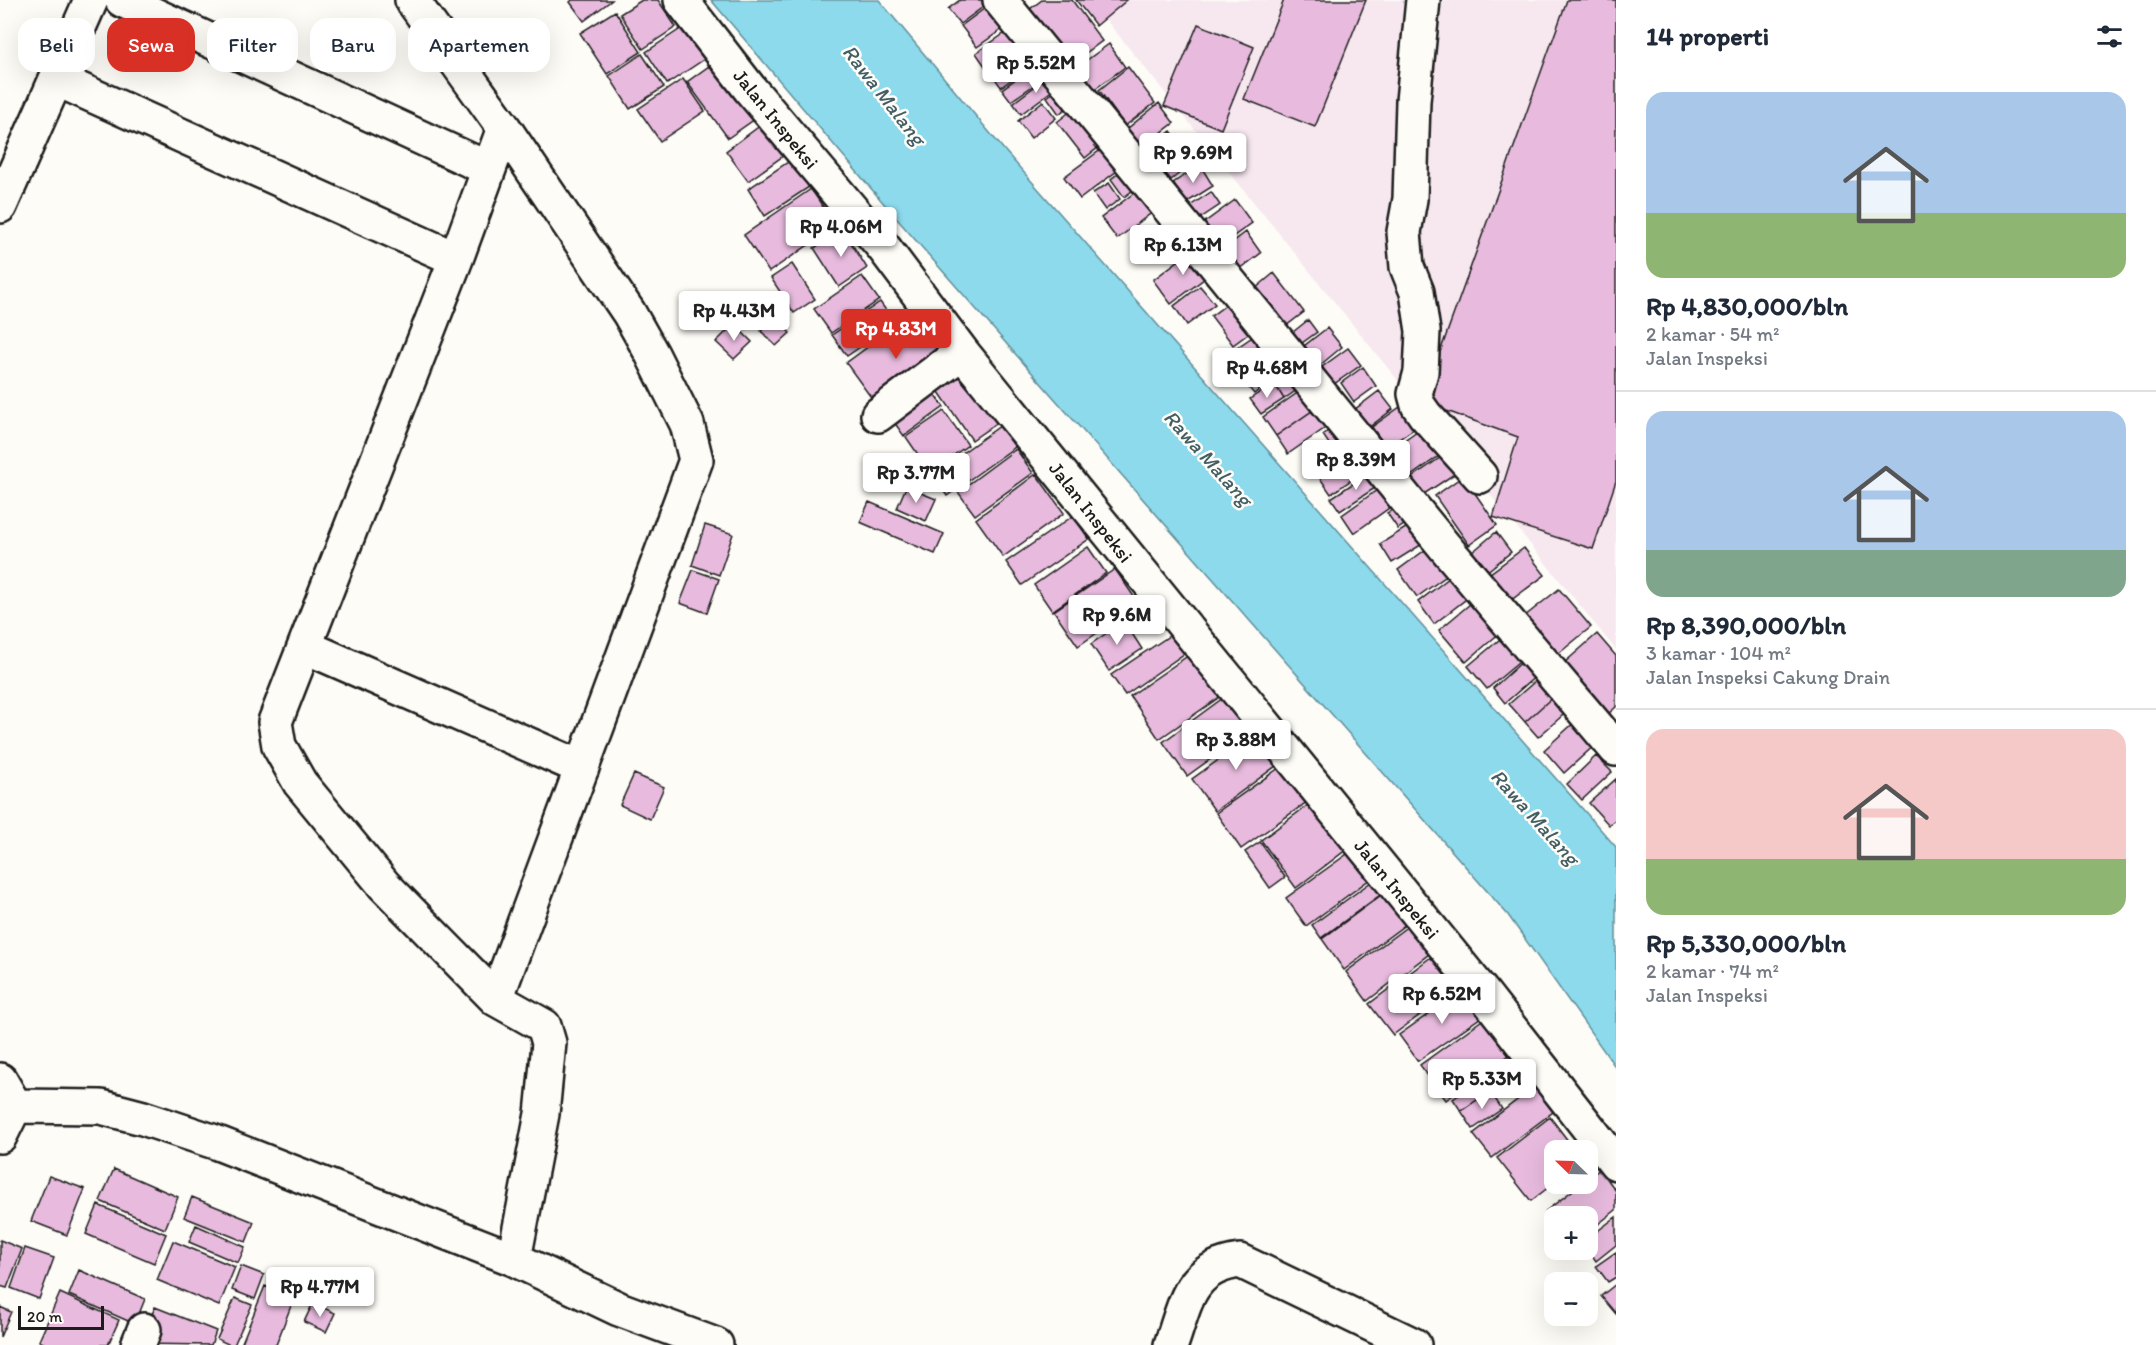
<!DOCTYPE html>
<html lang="id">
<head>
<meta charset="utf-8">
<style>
	:root { --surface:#fff; --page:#f2f2f3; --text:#1f2937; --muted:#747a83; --line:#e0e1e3; --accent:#d93025 }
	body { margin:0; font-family:Itim,sans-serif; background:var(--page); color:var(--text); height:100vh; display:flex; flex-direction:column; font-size:22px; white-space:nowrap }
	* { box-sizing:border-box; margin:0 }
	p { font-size:20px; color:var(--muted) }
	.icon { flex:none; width:33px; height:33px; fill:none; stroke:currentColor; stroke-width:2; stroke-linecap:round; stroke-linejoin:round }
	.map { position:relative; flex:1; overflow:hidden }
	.side { display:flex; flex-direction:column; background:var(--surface); width:540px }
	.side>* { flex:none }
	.banner { position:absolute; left:18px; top:18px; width:570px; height:54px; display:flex; gap:12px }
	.needle { width:39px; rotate:293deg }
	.tools { position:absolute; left:1544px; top:1140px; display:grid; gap:12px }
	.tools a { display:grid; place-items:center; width:54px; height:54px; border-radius:12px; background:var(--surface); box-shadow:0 6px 24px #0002; font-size:30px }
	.scale { position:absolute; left:18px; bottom:15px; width:86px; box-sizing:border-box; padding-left:6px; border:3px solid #1c1c1c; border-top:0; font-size:16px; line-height:21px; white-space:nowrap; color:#1c1c1c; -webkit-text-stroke:4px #fdfcf7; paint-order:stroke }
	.price { position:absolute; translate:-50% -51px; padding:0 14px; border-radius:6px; background:#fff; color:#222; font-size:20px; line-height:39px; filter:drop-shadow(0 2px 3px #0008) }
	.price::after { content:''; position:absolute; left:50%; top:36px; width:18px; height:14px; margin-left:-9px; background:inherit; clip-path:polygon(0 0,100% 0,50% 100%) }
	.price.active { background:var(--accent); color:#fff }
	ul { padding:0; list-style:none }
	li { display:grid; align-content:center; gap:12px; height:318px; padding:0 30px }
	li+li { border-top:2px solid var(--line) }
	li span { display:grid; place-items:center; height:186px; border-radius:18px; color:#555 }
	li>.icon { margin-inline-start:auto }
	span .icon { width:108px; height:108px; fill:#fffc; stroke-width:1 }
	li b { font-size:26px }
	h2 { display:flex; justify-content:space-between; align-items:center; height:72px; padding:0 30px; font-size:26px }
	.chip { padding:0 21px; border-radius:18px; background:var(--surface); box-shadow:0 6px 24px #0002; font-size:21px; line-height:54px }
	.chip.active { background:var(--accent); color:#fff }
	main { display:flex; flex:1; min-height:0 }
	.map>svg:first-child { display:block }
	.built { fill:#f7e8f0 }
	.water { fill:#8ddaec; stroke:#608e99; stroke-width:1.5 }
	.building { fill:#e8bbde; stroke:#1c1c1c; stroke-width:1.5 }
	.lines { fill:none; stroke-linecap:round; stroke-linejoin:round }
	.minor-casing { stroke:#1c1c1c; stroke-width:38 }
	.minor { stroke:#fdfcf7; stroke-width:33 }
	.labels { text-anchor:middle; stroke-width:5; stroke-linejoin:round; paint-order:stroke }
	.street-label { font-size:20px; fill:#1c1c1c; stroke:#fdfcf7 }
	.water-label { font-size:21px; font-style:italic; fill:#445e65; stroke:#fdfcf7 }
</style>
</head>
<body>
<main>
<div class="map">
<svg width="1616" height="1345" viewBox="0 0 1616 1345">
	<rect width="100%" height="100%" fill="#fdfcf7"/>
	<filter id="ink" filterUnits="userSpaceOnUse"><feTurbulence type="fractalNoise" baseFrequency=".0167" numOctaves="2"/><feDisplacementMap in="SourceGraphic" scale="12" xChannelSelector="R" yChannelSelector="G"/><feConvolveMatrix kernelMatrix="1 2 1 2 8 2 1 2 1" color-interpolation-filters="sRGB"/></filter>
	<g filter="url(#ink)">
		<path class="built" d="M1090,0H1616V650Z"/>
		<path class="water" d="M711,0H879L1005,151L1616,847V1068L1508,915L897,219Z"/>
		<path class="building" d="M572,0H612L584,21L570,2Z
			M642,0H658L676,27L643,49L620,14Z
			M960,0H991V1L960,24L948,9Z
			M1042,0H1072L1102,41L1071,64L1030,9Z
			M1076,0H1127L1096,26Z
			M1284,0H1366L1315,127L1244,99Z
			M1567,0H1616V481L1593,549L1493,517L1518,437L1422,402Z
			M992,3L1008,25L977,47L961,26Z
			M615,11L641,52L607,74L580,33Z
			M1198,24L1254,47L1221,129L1164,106Z
			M685,26L706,58L667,84L646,52Z
			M1011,29L1022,45L987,69L976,53Z
			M1109,44L1125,67L1092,91L1076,68Z
			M1024,46L1035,63L1001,87L989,70Z
			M642,54L664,87L630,109L609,76Z
			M720,58L762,114L728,138L687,82Z
			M1035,65L1044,78L1011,101L1002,89Z
			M1128,67L1155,103L1125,126L1099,90Z
			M1050,75L1058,86L1021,114L1013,103Z
			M683,79L705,111L660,141L638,109Z
			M1061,87L1073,103L1059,114L1047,97Z
			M1043,101L1056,118L1031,138L1018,121Z
			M1159,103L1174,123L1141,148L1127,129Z
			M1077,106L1104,143L1085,158L1057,122Z
			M761,125L783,156L748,181L726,151Z
			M1171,131L1181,144L1156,164L1145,152Z
			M1110,143L1126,164L1080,199L1064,177Z
			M1183,146L1195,161L1171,180L1159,165Z
			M791,160L809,187L765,216L748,189Z
			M1200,165L1213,186L1186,203L1173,183Z
			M1128,166L1141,184L1124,197L1111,179Z
			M1109,183L1120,199L1105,210L1093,193Z
			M1142,187L1158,208L1117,239L1101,218Z
			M811,189L836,226L769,272L744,235Z
			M1211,192L1220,205L1199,219L1190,206Z
			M1235,200L1252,223L1217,248L1201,225Z
			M843,230L867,268L839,287L814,248Z
			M1246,232L1261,253L1240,269L1225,248Z
			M1195,248L1213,272L1171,304L1153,280Z
			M792,264L815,299L794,313L771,278Z
			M1274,273L1304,312L1286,326L1256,288Z
			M862,276L879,300L831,333L814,309Z
			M1200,286L1215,304L1187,325L1174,306Z
			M1234,299L1256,328L1233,345L1211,316Z
			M880,302L895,323L847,356L832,335Z
			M914,313L945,357L878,407L846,363Z
			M775,317L790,333L776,346L761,331Z
			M1308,320L1317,332L1302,343L1293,332Z
			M734,324L752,342L734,359L716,342Z
			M1327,328L1342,347L1319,366L1304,346Z
			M1261,331L1275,352L1246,372L1232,351Z
			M1348,348L1361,365L1334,384L1322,367Z
			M1277,352L1288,367L1254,394L1242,379Z
			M956,361L998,422L972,440L930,379Z
			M1363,367L1376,386L1354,402L1341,383Z
			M1293,369L1304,385L1284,399L1274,383Z
			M927,382L944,407L904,436L886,411Z
			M1274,383L1284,399L1261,414L1250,399Z
			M1306,387L1319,406L1276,436L1263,417Z
			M1379,391L1393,409L1368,428L1354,410Z
			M1319,406L1331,424L1288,454L1276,436Z
			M1400,407L1415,428L1386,448L1372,427Z
			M944,411L968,445L930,472L906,437Z
			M1336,425L1349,443L1335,453L1323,435Z
			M1000,426L1015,447L959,487L944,466Z
			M1424,426L1443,453L1408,478L1389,451Z
			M1351,446L1367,469L1331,494L1315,471Z
			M1016,449L1033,473L975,515L958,492Z
			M1444,455L1456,473L1421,496L1410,479Z
			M944,466L959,487L947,496L932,475Z
			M1372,471L1381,484L1340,511L1331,498Z
			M1036,474L1064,513L1003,557L976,519Z
			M1463,476L1497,525L1469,545L1435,496Z
			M1387,483L1399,501L1354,533L1342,515Z
			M906,487L936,499L926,521L897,508Z
			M869,502L944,534L935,554L860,522Z
			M1404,502L1414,518L1398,529L1387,513Z
			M1073,516L1089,539L1022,585L1006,562Z
			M1412,524L1424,543L1392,563L1380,544Z
			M705,525L733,534L719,575L692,565Z
			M1496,532L1511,552L1485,573L1470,554Z
			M1436,542L1456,569L1417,597L1398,570Z
			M1088,547L1106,573L1052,611L1034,585Z
			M1524,548L1545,575L1510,601L1489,574Z
			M1115,569L1139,604L1078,646L1054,611Z
			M693,570L719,579L707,613L680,603Z
			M1458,571L1474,593L1434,624L1418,602Z
			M1559,589L1591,627L1552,659L1520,620Z
			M1476,599L1502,631L1466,662L1439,630Z
			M1124,621L1142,649L1109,671L1091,644Z
			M1175,632L1188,651L1125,695L1111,675Z
			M1597,634L1616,656V707L1608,714L1564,663Z
			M1505,635L1524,658L1487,689L1468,666Z
			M1192,653L1221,696L1159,739L1130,696Z
			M1524,660L1537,675L1505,703L1493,688Z
			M1541,676L1556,694L1525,722L1509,704Z
			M1556,694L1570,709L1538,737L1525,722Z
			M1223,698L1248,732L1187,776L1163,742Z
			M1577,720L1597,743L1564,773L1544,750Z
			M1257,732L1280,763L1215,811L1192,779Z
			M1596,756L1612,772L1582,800L1567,784Z
			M1286,763L1311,799L1241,849L1216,813Z
			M634,774L664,787L650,819L620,805Z
			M1616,779V819L1609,825L1589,803Z
			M1312,802L1347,849L1296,888L1261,840Z
			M1260,842L1285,877L1270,888L1245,852Z
			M1350,852L1370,879L1306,926L1286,898Z
			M1371,882L1380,895L1321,938L1312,925Z
			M1384,893L1406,924L1344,970L1322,939Z
			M1408,926L1429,954L1367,1001L1346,972Z
			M1431,957L1455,989L1393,1035L1369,1004Z
			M1465,988L1484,1015L1418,1061L1399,1035Z
			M1489,1015L1515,1051L1446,1100L1420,1065Z
			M1482,1079L1490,1091L1461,1111L1453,1099Z
			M1534,1087L1553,1112L1492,1158L1473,1134Z
			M1490,1091L1502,1109L1473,1129L1461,1111Z
			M1550,1117L1575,1150H1554V1183L1531,1201L1497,1158Z
			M114,1169L178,1197L165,1229L100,1201Z
			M1600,1169L1616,1191V1210L1587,1233V1216H1554V1222L1546,1211L1581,1184H1587V1179Z
			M49,1176L85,1189L67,1235L31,1221Z
			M192,1197L254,1222L246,1242L184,1217Z
			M98,1205L166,1234L154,1263L86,1234Z
			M1616,1217V1245L1596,1261L1587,1248V1239Z
			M196,1225L245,1247L238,1263L189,1242Z
			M0,1240L22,1249L7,1288L0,1286Z
			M173,1241L235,1267L219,1306L157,1280Z
			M25,1248L54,1258L39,1299L11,1288Z
			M1616,1252V1277L1608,1282L1596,1266Z
			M241,1266L264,1275L255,1299L232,1290Z
			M79,1270L145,1299L135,1324L69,1295Z
			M1616,1284V1314L1601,1296Z
			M265,1286L294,1298L276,1345H241Z
			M60,1293L119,1320L108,1345H47L39,1341Z
			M235,1298L252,1305L234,1345H230L217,1339Z
			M313,1303L335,1313L326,1332L304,1322Z
			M0,1307L11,1312L0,1337Z
			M155,1307L216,1331L211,1345L140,1344Z"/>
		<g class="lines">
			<defs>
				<path id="minor" d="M122,0L489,169
					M412,0L504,128L456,259L275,722L279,746L300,783L384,885L496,999L544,1026L549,1043L542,1114L514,1259
					M681,0L750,89L884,248L962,352L1483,993L1616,1163
					M1000,0L1445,547L1616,749
					M1423,0L1413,101L1410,199L1404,232L1407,267L1417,292L1423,331L1421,372L1415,394L1418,405L1425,415L1480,476
					M56,79L456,259
					M0,206L91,0
					M878,415L962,352
					M306,647L582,768
					M496,999L696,460L687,424L652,354L629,313L504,128
					M0,1080L15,1106L0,1136
					M15,1106L101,1107L143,1118L215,1142L514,1259L619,1309L716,1345
					M138,1345L144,1330
					M1171,1345C1186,1303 1188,1268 1240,1261L1414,1345"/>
			</defs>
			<use href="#minor" class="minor-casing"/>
			<use href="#minor" class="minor"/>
		</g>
	</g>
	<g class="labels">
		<g class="street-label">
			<text transform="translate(776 119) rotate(51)" y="7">Jalan Inspeksi</text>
			<text transform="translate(1091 512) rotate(52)" y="7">Jalan Inspeksi</text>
			<text transform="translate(1397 889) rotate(51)" y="7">Jalan Inspeksi</text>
		</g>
		<g class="water-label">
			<text transform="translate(884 95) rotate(52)" y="7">Rawa Malang</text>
			<text transform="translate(1208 458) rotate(48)" y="7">Rawa Malang</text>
			<text transform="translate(1535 817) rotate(48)" y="7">Rawa Malang</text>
		</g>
	</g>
</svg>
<div class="tools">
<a><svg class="needle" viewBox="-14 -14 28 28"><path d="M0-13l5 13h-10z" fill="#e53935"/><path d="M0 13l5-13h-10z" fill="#747a83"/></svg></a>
<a>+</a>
<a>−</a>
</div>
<div class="scale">20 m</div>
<b class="price" style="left:1036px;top:94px">Rp 5.52M</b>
<b class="price" style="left:1193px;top:184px">Rp 9.69M</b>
<b class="price" style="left:841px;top:258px">Rp 4.06M</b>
<b class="price" style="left:1183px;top:276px">Rp 6.13M</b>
<b class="price" style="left:734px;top:342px">Rp 4.43M</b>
<b class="price active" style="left:896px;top:360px">Rp 4.83M</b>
<b class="price" style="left:1267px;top:399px">Rp 4.68M</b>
<b class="price" style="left:1356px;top:491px">Rp 8.39M</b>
<b class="price" style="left:916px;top:504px">Rp 3.77M</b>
<b class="price" style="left:1117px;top:646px">Rp 9.6M</b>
<b class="price" style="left:1236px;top:771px">Rp 3.88M</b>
<b class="price" style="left:1442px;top:1025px">Rp 6.52M</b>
<b class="price" style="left:1482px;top:1110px">Rp 5.33M</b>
<b class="price" style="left:320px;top:1318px">Rp 4.77M</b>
<div class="banner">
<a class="chip">Beli</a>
<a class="chip active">Sewa</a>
<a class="chip">Filter</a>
<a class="chip">Baru</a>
<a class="chip">Apartemen</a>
</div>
</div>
<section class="side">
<h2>14 properti<svg class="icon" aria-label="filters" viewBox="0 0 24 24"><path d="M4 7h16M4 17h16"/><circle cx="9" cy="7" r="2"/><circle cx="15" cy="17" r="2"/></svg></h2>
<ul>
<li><span style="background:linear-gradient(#a9c7e8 65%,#8fb573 0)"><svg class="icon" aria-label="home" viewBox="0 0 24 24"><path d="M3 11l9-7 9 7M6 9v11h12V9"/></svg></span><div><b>Rp 4,830,000/bln</b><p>2 kamar · 54 m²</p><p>Jalan Inspeksi</p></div></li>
<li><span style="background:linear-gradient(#a9c7e8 75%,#7fa58c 0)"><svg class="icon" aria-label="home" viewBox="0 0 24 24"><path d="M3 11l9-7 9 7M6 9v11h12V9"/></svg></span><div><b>Rp 8,390,000/bln</b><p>3 kamar · 104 m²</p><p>Jalan Inspeksi Cakung Drain</p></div></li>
<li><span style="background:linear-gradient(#f6c9c9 70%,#8fb573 0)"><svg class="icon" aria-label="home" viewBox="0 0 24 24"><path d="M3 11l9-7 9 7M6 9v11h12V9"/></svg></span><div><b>Rp 5,330,000/bln</b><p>2 kamar · 74 m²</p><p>Jalan Inspeksi</p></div></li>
</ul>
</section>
</main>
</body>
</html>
